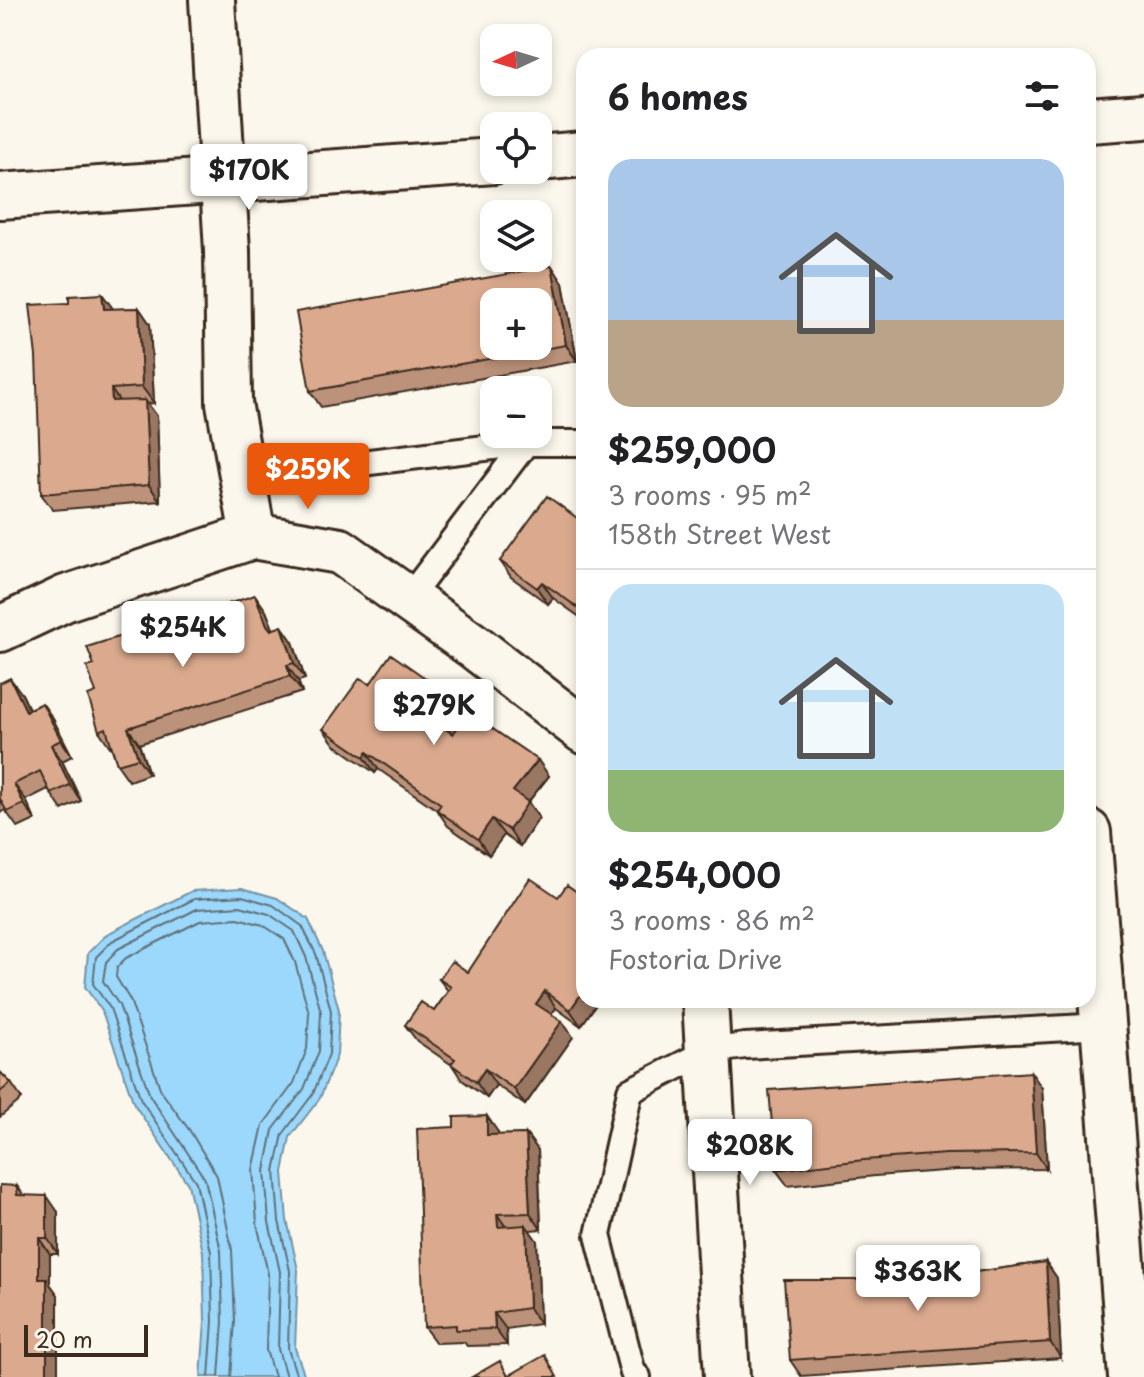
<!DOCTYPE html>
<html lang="en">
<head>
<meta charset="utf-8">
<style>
	:root { --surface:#fff; --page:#f6f6f6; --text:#202124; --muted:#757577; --line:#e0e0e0; --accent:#ea580c }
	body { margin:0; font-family:"Playpen Sans",sans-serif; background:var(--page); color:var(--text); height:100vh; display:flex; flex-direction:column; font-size:30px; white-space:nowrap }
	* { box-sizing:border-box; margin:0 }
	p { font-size:26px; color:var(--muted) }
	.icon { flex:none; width:44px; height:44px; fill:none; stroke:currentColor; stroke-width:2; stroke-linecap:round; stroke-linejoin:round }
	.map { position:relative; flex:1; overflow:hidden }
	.sheet { position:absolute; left:576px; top:48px; width:520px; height:960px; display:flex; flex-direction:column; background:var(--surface); border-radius:24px; box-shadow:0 4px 12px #0003 }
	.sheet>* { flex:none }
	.needle { width:52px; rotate:266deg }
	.tools { position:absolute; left:480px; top:24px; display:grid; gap:16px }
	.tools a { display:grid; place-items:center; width:72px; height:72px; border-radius:16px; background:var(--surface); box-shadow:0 4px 12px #0003; font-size:40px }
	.scale { position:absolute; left:24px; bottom:20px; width:124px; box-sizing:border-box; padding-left:8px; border:4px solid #3b2a1e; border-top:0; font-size:22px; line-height:28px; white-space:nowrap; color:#3b2a1e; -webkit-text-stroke:6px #fbf7ec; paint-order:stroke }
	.price { position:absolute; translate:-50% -68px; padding:0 18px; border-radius:8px; background:#fff; color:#222; font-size:26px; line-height:52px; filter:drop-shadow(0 2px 4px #0008) }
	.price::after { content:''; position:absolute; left:50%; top:48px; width:24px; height:18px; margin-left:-12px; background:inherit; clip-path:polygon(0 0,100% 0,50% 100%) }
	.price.on { background:var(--accent); color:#fff }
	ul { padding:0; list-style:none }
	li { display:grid; align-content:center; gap:16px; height:424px; padding:0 32px }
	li+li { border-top:2px solid var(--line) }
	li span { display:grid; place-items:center; height:248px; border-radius:24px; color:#555 }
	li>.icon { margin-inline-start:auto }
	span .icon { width:144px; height:144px; fill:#fffc; stroke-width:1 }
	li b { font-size:34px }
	h2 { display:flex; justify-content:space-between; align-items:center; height:96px; padding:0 32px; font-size:34px }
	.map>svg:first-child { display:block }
	.water { fill:#9bd8fc; stroke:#7592a3; stroke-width:2 }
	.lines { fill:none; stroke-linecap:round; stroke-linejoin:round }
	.shore { stroke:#617077; stroke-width:2 }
	.service-casing { stroke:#3b2a1e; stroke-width:30 }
	.minor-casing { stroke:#3b2a1e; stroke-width:50 }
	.service { stroke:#fbf7ec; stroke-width:24 }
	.minor { stroke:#fbf7ec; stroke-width:44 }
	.wall { fill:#bc927a; stroke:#3b2a1e; stroke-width:2 }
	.shaded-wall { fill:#997763; stroke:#3b2a1e; stroke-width:2 }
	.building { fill:#dbaa8e; stroke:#3b2a1e; stroke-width:2; fill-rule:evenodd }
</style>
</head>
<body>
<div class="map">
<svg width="1144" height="1377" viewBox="0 0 1144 1377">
	<rect width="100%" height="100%" fill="#fbf7ec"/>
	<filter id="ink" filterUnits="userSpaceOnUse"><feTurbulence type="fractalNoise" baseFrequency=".0125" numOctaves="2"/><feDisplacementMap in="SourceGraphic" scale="16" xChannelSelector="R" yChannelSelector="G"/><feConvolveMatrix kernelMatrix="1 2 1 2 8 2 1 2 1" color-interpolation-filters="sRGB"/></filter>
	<g filter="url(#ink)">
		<path class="water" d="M242,888L277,898L308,919L323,951L339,1010L337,1055L320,1098L290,1137L283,1172L287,1220L298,1270L295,1348L305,1377H201L205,1321L203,1252L188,1184L134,1104L102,1011L85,987L88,953L107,934L192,891Z"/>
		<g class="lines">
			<path class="shore" d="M209,1377L213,1321L211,1252L196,1182L141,1100L110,1008L93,984L96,957L112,941L194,899L242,896L273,905L302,926L316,954L331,1011L329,1054L313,1094L283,1134L275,1171L279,1221L290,1271L288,1349L297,1377
				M219,1377L223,1321L221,1251L205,1179L150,1096L119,1005L103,981L106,962L118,949L197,909L240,906L269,914L294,931L306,957L321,1012L319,1051L304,1089L273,1130L265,1171L269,1222L280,1272L278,1349L286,1377
				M231,1377L235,1321L232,1250L217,1176L190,1131L161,1091L130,1000L116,977L117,967L126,958L200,921L238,918L263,925L284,939L295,962L309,1013L307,1049L294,1083L263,1125L253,1170L257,1223L268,1274L266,1350L274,1377"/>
			<defs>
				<path id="service" d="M353,464L526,443
					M408,599L526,443H584
					M638,1377L633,1373L598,1235L630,1091L708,1051L745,1046L1103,1026"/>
				<path id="minor" d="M212,0L227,251L229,403L253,536L340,551L475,647L584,731
					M1088,120L1144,116
					M538,158L584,154
					M0,196L494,161
					M0,629L66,598L253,536
					M1088,832L1131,1377
					M705,1000L727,1377"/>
			</defs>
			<use href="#service" class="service-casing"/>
			<use href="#minor" class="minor-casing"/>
			<use href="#service" class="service"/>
			<use href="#minor" class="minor"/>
		</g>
		<path class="wall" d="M563,283L577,361L321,407L310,391Z
			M102,294L113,309L139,308L150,324L154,403L148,404L157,416L160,501L53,510L41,494L69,303Z
			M584,523V620L553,598L548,604L511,577L500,561Z
			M255,595L266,611L273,629L293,642L305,679L298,681L302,692L139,744L149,774L129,781L117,764L111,746L110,747L99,731L96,693L176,638L179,646L191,643Z
			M0,683L22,694L29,709L42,703L53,719L72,756L62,761L81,801L62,810L48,789L26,800L35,820L18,828L5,810L0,813Z
			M370,684L458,701L467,714L549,776L528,802L539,818L520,846L504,835L489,855L448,826L437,810L378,769L375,773L335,745L323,729Z
			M468,972L584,1000H599L581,1026L556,1008L551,1014L573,1037L525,1105L496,1085L487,1098L462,1080L452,1065L417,1041L405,1025L434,1011L448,991L439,979Z
			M0,1072L11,1083L22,1099L0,1117Z
			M1042,1088L1047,1169L957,1170L875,1176L788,1186L776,1170Z
			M498,1132V1135L526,1134L538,1150L541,1229L529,1230L537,1241L540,1324L506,1329L507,1345L467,1346L464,1342L436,1343L424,1327Z
			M17,1186L24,1196L58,1212V1254H50V1284L58,1295V1377H0Z
			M1046,1262L1057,1278L1061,1358L801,1376L790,1360L877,1280L954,1275Z"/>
		<path class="shaded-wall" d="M552,266L563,283L577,361L566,345Z
			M102,294L114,310L104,309Z
			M139,308L150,324L154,403L142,387Z
			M111,389L122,405L112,401Z
			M145,400L157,416L160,501L149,485Z
			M542,582L553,598L548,604L537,588Z
			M255,595L266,611L278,641L267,625Z
			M165,622L176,638L184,664L173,648Z
			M282,626L293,642L305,679L294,663Z
			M287,665L298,681L302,692L290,676Z
			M10,678L22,694L37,727L26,711Z
			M458,701L470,717L452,742L441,726Z
			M42,703L53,719L72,756L61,740Z
			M128,728L139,744L149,774L138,758Z
			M51,745L62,761L81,801L70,785Z
			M367,752L378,769L375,773L364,757Z
			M538,760L549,776L528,802L539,818L520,846L509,830L513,791Z
			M14,784L26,800L35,820L24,804Z
			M492,819L504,835L489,855L478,839Z
			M584,990V1000H599L581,1026L570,1010Z
			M545,991L556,1008L547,1020L536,1004Z
			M562,1021L573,1037L525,1105L514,1089Z
			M485,1069L496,1085L487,1098L476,1082Z
			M1031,1072L1042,1088L1047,1169L1036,1153Z
			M487,1116L498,1132L499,1151L487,1135Z
			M526,1134L538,1150L541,1229L530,1213Z
			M17,1186L29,1202L17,1195Z
			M47,1196L58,1212V1254L47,1238Z
			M497,1214L508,1230L498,1227Z
			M526,1225L537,1241L540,1324L529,1308Z
			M39,1238L50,1254V1284L58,1295V1377H47L39,1279Z
			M1046,1262L1057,1278L1061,1358L1050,1342Z
			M494,1313L506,1329L507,1345L495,1329Z"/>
		<path class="building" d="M552,266L566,345L310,391L296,312ZM494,302H538V346H494Z
			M102,294L104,309L139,308L142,387L111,389L112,401L145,400L149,485L41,494L36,356L30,305L69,303V296Z
			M547,496L584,523V612L542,582L537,588L500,561Z
			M255,595L267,625L271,630L282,626L294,663L287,665L290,676L128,728L138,758L117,764L106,728L99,731L88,696L96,693L87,667L94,665L87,647L165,622L173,648L191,643L183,619Z
			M391,654L458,701L441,726L453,734L468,712L538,760L513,791L528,802L509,830L492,819L478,839L437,810L441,804L367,752L364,757L323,729L360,678L370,684Z
			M10,678L26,711L42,703L61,740L51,745L70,785L51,794L40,771L14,784L24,804L7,812L0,799V683Z
			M530,878L558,897L567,885L584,897V990L570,1010L545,991L536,1004L562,1021L514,1089L485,1069L476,1082L451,1064L455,1059L405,1025L421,1002L434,1011L451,987L439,979L452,961L468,972Z
			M0,1072L11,1083L0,1092Z
			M1031,1072L1036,1153L946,1154L864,1160L776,1170L769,1090Z
			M487,1116V1135L526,1134L530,1213L497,1214L498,1227L526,1225L529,1308L494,1313L495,1329L456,1330V1325L424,1327L417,1129L454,1127V1117Z
			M0,1185L17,1186V1195L47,1196V1238H39V1279H47V1377H0Z
			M1046,1262L1050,1342L790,1360L784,1280H877L954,1275Z
			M545,1355L557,1377H472L500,1361L508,1376Z"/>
	</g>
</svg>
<div class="tools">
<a><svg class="needle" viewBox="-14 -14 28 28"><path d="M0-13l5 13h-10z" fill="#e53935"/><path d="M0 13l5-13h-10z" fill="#757577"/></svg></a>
<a><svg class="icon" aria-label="locate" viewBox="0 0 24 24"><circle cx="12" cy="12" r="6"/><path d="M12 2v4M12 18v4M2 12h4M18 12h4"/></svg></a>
<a><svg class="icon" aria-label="layers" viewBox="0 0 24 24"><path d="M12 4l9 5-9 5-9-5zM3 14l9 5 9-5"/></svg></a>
<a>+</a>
<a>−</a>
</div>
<div class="scale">20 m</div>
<b class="price" style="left:249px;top:212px">$170K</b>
<b class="price on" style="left:308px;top:511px">$259K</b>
<b class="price" style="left:183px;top:669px">$254K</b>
<b class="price" style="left:434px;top:747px">$279K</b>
<b class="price" style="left:750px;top:1187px">$208K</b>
<b class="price" style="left:918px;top:1313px">$363K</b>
<section class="sheet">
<h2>6 homes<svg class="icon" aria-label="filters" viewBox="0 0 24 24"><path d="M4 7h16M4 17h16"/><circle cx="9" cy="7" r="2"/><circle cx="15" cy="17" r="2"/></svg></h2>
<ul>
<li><span style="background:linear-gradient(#a9c7e8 65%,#b9a48a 0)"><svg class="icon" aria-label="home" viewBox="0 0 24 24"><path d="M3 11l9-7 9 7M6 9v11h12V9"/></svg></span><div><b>$259,000</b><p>3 rooms · 95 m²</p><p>158th Street West</p></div></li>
<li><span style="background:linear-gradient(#bfe0f5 75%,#8fb573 0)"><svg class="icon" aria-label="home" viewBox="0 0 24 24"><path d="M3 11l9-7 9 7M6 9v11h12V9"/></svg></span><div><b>$254,000</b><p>3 rooms · 86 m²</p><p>Fostoria Drive</p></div></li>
</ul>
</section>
</div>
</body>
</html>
